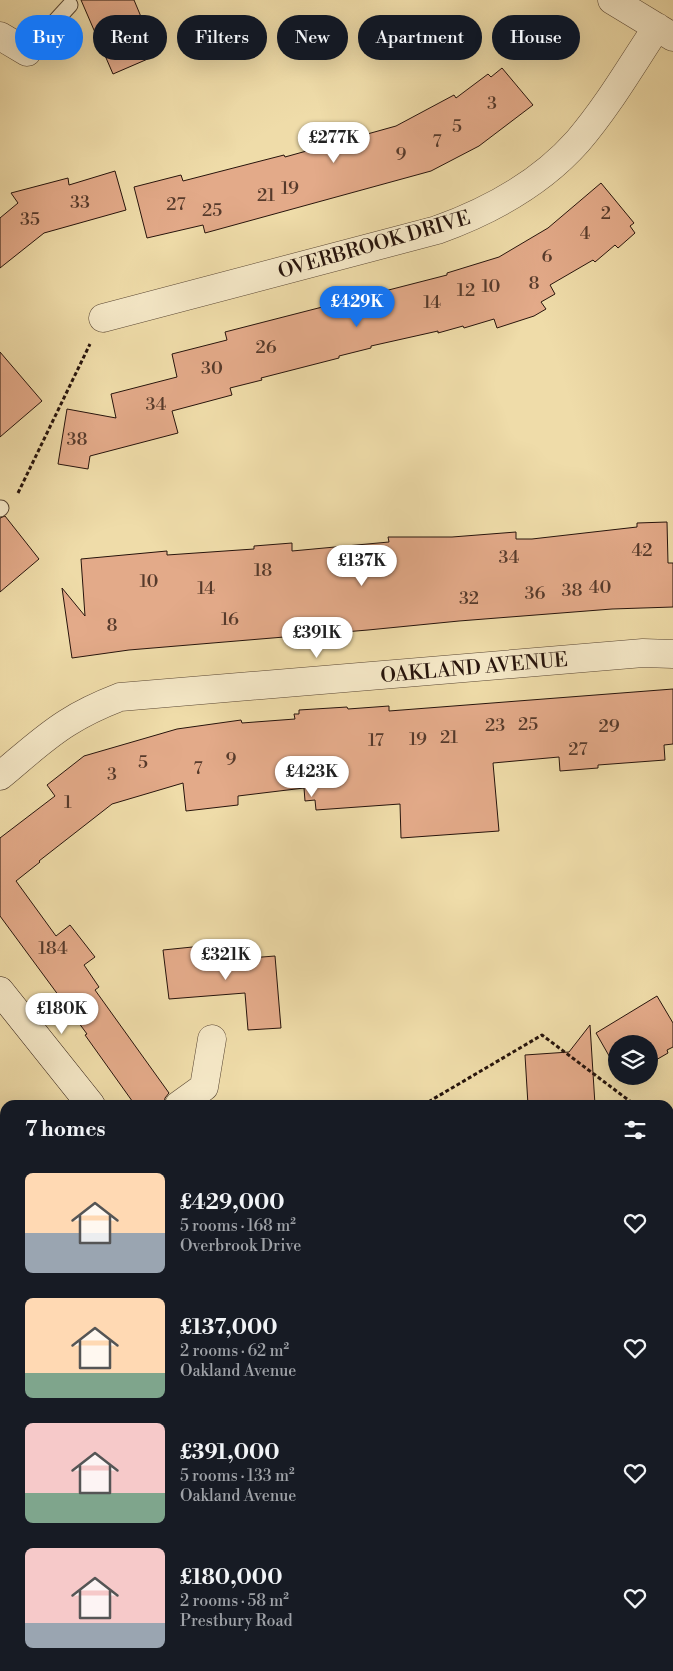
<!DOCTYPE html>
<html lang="en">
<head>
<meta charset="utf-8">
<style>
	:root { --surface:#171b24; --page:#20242c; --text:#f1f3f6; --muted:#9ea1a6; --accent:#1a73e8 }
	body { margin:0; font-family:"Libre Bodoni",serif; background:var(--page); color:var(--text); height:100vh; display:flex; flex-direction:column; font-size:19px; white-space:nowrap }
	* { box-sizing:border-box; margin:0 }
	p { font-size:16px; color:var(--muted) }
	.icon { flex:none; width:28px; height:28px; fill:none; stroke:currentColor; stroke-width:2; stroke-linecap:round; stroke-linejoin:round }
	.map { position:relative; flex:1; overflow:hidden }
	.drawer { position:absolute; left:0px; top:1100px; width:674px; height:571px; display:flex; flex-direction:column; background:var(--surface); border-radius:15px 15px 0 0; box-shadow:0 5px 20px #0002 }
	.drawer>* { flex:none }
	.top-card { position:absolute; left:15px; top:15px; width:644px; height:45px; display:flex; gap:10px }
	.fabs { position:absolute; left:608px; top:1035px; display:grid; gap:10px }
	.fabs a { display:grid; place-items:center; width:50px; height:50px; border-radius:50%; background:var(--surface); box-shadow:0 5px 20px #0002; font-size:25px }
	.price { position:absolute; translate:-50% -42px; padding:0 11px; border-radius:18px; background:#fff; color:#222; font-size:16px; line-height:32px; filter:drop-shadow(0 1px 2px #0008) }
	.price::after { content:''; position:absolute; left:50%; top:30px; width:15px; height:11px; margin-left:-8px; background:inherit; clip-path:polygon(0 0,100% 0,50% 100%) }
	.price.selected { background:var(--accent); color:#fff }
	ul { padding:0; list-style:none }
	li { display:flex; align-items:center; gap:15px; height:125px; padding:0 25px }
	li span { display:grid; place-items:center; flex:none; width:140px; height:100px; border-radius:8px; color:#555 }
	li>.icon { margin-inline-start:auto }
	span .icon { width:60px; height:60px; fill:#fffc; stroke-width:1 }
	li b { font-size:21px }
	h2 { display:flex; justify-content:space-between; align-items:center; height:60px; padding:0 25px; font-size:21px }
	.pill { padding:0 18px; border-radius:22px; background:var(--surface); box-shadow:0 5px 20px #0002; font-size:18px; line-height:45px }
	.pill.selected { background:var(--accent); color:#fff }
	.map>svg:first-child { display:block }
	.building { fill:#e3aa89; stroke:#27140c }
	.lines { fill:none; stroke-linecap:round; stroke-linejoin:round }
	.lane-casing { stroke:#594633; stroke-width:17 }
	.street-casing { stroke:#594633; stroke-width:29 }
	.secondary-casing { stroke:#27140c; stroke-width:29 }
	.path { stroke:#27140c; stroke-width:3; stroke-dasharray:4 2.5; stroke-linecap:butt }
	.lane { stroke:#f5e8c7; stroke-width:15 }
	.street { stroke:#f5e8c7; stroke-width:28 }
	.secondary { stroke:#f5e8c7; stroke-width:28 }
	.labels { text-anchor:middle; stroke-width:4; stroke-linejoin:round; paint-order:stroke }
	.number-label { font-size:18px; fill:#563a2b }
	.street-label { font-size:20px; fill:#27140c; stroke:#f5e8c7 }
</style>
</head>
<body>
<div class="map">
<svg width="673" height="1671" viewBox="0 0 673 1671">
	<rect width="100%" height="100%" fill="#efdca9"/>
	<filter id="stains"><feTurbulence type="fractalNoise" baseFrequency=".004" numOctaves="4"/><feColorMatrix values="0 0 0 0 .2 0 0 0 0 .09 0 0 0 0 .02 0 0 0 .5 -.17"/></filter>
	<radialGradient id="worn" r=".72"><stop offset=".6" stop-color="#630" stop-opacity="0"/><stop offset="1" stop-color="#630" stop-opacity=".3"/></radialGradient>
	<path class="building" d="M81,0H134L157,55L113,74Z
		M502,68L533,105L479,146L431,171L205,233L203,225L147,238L134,187L181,175L183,181L284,155L285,157L396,126L454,95L456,98L488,74L491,77Z
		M115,171L126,210L44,233L0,268V218L18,203L11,193L68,178L69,185Z
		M601,183L634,223L630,226L635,233L618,248L615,245L595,262L593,260L550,285L555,294L541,302L546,309L534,316L497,328L494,319L464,328L463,326L438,333V331L371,346V348L339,356V358L261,378L262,380L230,388L232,395L172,411L178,433L90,456L88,469L58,464L67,409L116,418L111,394L177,377L172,354L227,340L225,332L447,275V273L499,257L548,228Z
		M0,352L42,401L0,437Z
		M5,516L39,559L0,592V518Z
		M667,522L668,563H673V607L612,609L459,621L368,630L129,650L72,658L62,588L85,616L81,559L167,551V555L254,549V546L292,543V551L389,542L388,537H452L516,532V539H532L637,527V523Z
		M673,689V744L664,745L665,760L598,765V768L560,771L559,757L493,763L499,831L401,838L400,804L316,810L315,800L305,801L304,788L238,796V805L186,811L183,783L112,804L39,861L40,862L16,881L56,936L70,925L95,957L84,965L99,987L95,990L169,1093L165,1098L164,1105H135L85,1035L87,1034L0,916V838L55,796L47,785L84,756L177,729L241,720L242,723L295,719L294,714H299V710L347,707L348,709L389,706V711Z
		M222,944L224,960L275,956L281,1028L248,1030L245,993L169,999L163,950Z
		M657,996L673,1023V1047L667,1050L668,1053L649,1064V1044H616V1068L596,1033Z
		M590,1025L595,1105H528L525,1055L569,1052Z"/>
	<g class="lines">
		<defs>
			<path id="lane" d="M27,52L70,5
				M0,509L1,508
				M0,1434L4,1432
				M0,1648L5,1645"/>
			<path id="street" d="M612,0L673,37
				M0,36L27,52
				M103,318L437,230C490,211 540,184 578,141C608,106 631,66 657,27
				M0,776C22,758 43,738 67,723C84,712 102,704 120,697L643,653L673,654
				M179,1105L204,1087L212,1039"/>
			<path id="secondary" d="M0,991L91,1105
				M536,1666L542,1671"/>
		</defs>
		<use href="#lane" class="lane-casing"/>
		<use href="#street" class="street-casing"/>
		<use href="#secondary" class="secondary-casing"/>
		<path class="path" d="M18,493L90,344
			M423,1105L542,1035L635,1105
			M669,1121L673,1118"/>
		<use href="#lane" class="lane"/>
		<use href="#street" class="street"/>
		<use href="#secondary" class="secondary"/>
	</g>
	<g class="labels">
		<g class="number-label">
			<text x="492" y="109">3</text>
			<text x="457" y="132">5</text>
			<text x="437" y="147">7</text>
			<text x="401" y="160">9</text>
			<text x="290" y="194">19</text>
			<text x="266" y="201">21</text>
			<text x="80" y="208">33</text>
			<text x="176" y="210">27</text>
			<text x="212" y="216">25</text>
			<text x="606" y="219">2</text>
			<text x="30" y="225">35</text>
			<text x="585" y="239">4</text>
			<text x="547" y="262">6</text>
			<text x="534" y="289">8</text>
			<text x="491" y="292">10</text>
			<text x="466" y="296">12</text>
			<text x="432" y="308">14</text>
			<text x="266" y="353">26</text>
			<text x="212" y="374">30</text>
			<text x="156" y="410">34</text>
			<text x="77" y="445">38</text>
			<text x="642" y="556">42</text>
			<text x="509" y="563">34</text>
			<text x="263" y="576">18</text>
			<text x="149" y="587">10</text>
			<text x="600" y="593">40</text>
			<text x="206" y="594">14</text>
			<text x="572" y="596">38</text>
			<text x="535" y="599">36</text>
			<text x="469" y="604">32</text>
			<text x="230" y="625">16</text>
			<text x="112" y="631">8</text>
			<text x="528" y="730">25</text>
			<text x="495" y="731">23</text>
			<text x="609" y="732">29</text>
			<text x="449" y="743">21</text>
			<text x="418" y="745">19</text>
			<text x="376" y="746">17</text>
			<text x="578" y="755">27</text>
			<text x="231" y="765">9</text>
			<text x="143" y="768">5</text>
			<text x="198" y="774">7</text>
			<text x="112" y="780">3</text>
			<text x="68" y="808">1</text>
			<text x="53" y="954">184</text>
		</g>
		<g class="street-label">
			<text transform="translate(374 244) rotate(-16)" y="7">OVERBROOK DRIVE</text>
			<text transform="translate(474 667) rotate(-5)" y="7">OAKLAND AVENUE</text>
		</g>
	</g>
	<rect width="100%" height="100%" filter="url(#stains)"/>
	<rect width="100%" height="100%" fill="url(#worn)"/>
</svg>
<div class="fabs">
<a><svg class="icon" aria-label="layers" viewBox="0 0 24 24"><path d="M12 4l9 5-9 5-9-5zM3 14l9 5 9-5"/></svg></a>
</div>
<b class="price" style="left:334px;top:164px">£277K</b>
<b class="price selected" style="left:357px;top:328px">£429K</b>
<b class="price" style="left:362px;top:587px">£137K</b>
<b class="price" style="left:317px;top:659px">£391K</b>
<b class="price" style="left:312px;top:798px">£423K</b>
<b class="price" style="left:226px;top:981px">£321K</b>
<b class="price" style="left:62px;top:1035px">£180K</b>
<div class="top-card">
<a class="pill selected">Buy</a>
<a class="pill">Rent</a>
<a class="pill">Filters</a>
<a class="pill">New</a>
<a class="pill">Apartment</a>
<a class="pill">House</a>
</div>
<section class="drawer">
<h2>7 homes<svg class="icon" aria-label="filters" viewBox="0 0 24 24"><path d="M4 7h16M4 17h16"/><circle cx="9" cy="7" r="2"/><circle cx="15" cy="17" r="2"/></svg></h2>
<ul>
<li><span style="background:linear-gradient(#ffd9b3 60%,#9aa5b1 0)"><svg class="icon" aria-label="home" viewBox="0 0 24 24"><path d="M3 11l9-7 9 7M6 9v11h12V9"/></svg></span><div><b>£429,000</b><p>5 rooms · 168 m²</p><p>Overbrook Drive</p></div><svg class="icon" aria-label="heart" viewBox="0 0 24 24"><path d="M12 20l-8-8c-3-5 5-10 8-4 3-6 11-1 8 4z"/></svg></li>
<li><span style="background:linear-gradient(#ffd9b3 75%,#7fa58c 0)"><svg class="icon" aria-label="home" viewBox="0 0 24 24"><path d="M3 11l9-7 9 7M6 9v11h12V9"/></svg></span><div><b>£137,000</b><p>2 rooms · 62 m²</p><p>Oakland Avenue</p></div><svg class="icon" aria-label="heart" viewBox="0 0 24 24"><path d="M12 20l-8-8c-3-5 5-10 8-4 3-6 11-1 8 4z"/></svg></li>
<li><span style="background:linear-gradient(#f6c9c9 70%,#7fa58c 0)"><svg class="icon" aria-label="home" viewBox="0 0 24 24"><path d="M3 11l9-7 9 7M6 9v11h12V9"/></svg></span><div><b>£391,000</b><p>5 rooms · 133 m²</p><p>Oakland Avenue</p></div><svg class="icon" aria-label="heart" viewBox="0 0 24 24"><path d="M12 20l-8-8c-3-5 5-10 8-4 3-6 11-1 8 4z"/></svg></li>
<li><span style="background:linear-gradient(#f6c9c9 75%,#9aa5b1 0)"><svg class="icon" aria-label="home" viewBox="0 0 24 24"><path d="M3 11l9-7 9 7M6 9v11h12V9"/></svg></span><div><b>£180,000</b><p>2 rooms · 58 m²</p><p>Prestbury Road</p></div><svg class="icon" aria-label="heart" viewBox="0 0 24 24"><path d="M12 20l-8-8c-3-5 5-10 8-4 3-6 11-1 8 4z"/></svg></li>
</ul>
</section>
</div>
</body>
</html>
